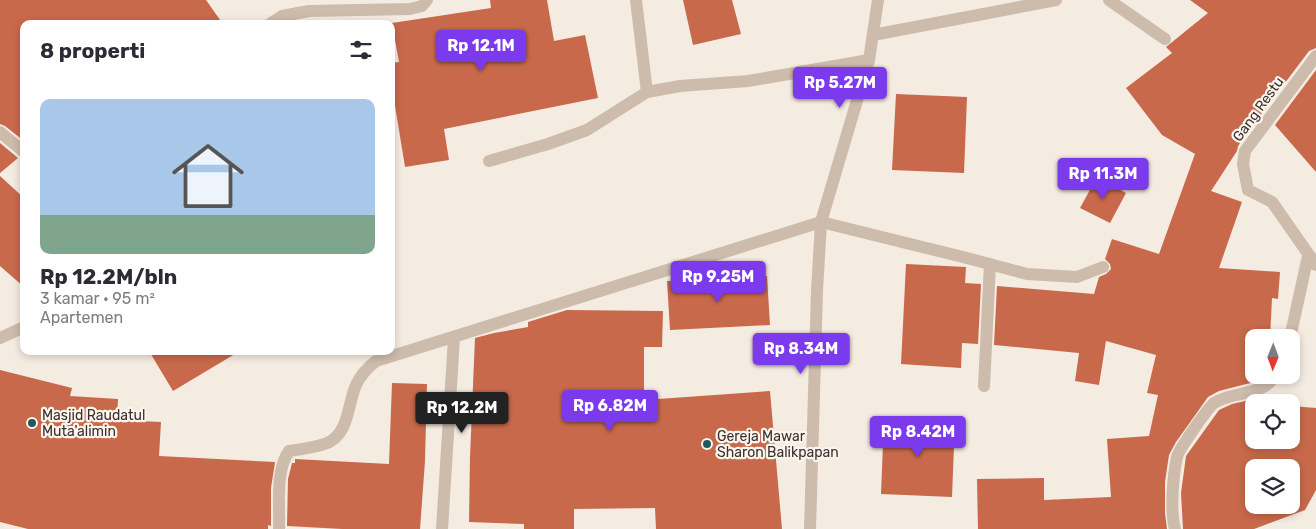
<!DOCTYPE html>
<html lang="id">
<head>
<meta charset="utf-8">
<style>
	:root { --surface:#fff; --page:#f7f7f7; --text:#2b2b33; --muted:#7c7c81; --accent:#7c3aed }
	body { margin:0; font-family:Rubik,sans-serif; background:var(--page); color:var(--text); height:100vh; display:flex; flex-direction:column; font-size:19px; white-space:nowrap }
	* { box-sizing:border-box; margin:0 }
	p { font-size:16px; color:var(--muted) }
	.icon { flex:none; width:28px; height:28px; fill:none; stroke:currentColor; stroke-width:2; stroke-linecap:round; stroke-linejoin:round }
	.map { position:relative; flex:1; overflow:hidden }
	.side { position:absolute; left:20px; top:20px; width:375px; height:335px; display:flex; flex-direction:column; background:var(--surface); border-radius:10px; box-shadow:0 2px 8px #0003 }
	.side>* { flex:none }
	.needle { width:32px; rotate:181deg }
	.fabs { position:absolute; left:1245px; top:329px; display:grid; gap:10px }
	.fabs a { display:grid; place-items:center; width:55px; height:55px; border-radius:10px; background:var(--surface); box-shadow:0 2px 8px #0003; font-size:25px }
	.price { position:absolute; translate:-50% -42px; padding:0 11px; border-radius:5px; background:var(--accent); color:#fff; font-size:16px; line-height:32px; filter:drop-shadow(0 1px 2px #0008) }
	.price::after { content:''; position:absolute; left:50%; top:30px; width:15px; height:11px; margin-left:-8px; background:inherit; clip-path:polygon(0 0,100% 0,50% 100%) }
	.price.selected { background:#222; color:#fff }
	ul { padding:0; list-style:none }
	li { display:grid; align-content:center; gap:10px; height:265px; padding:0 20px }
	li span { display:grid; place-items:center; height:155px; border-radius:10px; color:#555 }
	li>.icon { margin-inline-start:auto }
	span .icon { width:90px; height:90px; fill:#fffc; stroke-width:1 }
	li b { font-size:21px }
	h2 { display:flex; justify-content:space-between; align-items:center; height:60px; padding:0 20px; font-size:21px }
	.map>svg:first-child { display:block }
	.building { fill:#c8694b; fill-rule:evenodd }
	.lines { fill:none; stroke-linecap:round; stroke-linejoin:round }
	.service { stroke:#cdbbac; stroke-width:12 }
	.minor { stroke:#cdbbac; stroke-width:12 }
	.poi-dot { fill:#1f5a5e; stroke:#fbf5ee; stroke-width:2 }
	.labels { text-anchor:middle; stroke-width:4.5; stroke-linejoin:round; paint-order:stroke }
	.street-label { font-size:14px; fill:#3b302b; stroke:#fbf5ee }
	.poi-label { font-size:14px; fill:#3b302b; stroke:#fbf5ee; text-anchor:start }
</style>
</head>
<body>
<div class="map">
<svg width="1316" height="529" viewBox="0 0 1316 529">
	<rect width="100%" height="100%" fill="#f4ebe1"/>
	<path class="building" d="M0,0H206L223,24H24V141L5,126L0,124Z
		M490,0H547L554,41L585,35L598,98L444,129L449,160L405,167L391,81V63L399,62L392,23L491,8Z
		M683,0H732L741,34L693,45Z
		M1190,0H1316V48L1309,51L1263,112L1238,146L1237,151L1211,191L1242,202L1219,268L1280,272L1278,299L1272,298L1270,338H1254V382L1219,391L1208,397L1176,442L1169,455L1165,482V513L1167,529H978L977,479L1044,478V500L1111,497L1107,439L1149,436L1158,395L1147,393L1156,355L1106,341L1099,385L1075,381L1079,353L994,345L997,286L1094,294L1099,277L1106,274L1111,269L1110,264L1105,259L1112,239L1159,254L1195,154L1162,135L1126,88L1172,53L1166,47L1208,13Z
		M1316,70V172L1275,125Z
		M896,94L967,97L964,173L892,170Z
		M0,143L18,158L0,173Z
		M0,176L24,198V287L0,266Z
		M1097,177L1126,193L1110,223L1080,208Z
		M906,264L966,267L965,283L981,284L978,344L962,343L961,368L901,364Z
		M767,276L770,325L670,330L667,281Z
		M567,310L663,311L662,347H644V400L770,391L782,529H656L655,508L574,509V529H524V524L469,522L470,457L475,338L494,333L528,327V322Z
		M149,351H240L173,391Z
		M0,370L72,388L70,396L118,399L117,420L161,422L159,456L275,462L271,488V526L268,525V529H28L0,522Z
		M392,383L427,384L425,461L420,529H342L287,526L288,479L292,463H295V459L389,464Z
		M1254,399V440H1291V406L1316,408V490L1305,510L1254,529H1183L1181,493L1186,456L1219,410L1232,404ZM1254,468H1291V505H1254Z
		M884,418L955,421L952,497L881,494Z"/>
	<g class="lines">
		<path class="service" d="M636,0L647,92
			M489,161L548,144L587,130L647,92L680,86L748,81L869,60"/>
		<path class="minor" d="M1109,0L1165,39
			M270,24L282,16L309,11L410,9L422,6L427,0
			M873,35L1056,0
			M1316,56L1245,151L1243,164L1248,190L1272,202L1316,265
			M0,132L24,152
			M0,338L24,327
			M1290,338L1308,256
			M984,386L990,264
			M279,529C280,505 275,471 289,451C301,449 322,447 331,441C349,430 348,403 356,385C361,374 367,368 376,361L821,222L963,257L1027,274L1077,277L1103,267
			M442,529L454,338
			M810,529L817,291L821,222L869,60L878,0
			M1175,529C1170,511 1173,475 1177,457C1179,449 1208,408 1214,403C1231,391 1266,396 1275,375"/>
	</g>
	<g class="poi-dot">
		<circle cx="32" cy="423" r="5"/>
		<circle cx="707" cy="444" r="5"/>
	</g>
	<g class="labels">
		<g class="street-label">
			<text transform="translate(1258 109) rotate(-54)" y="5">Gang Restu</text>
		</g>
		<g class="poi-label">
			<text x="42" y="420">Masjid Raudatul<tspan x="42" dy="16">Muta'alimin</tspan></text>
			<text x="717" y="441">Gereja Mawar<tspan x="717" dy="16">Sharon Balikpapan</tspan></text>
		</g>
	</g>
</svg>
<div class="fabs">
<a><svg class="needle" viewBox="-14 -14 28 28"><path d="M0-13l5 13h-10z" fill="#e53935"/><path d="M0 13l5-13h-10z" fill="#7c7c81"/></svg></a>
<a><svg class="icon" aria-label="locate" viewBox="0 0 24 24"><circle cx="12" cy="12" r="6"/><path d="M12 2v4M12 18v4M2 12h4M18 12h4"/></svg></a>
<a><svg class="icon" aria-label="layers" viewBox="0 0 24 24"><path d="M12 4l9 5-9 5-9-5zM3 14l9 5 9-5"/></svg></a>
</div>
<b class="price" style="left:481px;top:72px">Rp 12.1M</b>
<b class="price" style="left:840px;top:109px">Rp 5.27M</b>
<b class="price" style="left:1103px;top:200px">Rp 11.3M</b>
<b class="price" style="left:718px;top:303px">Rp 9.25M</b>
<b class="price" style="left:801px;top:375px">Rp 8.34M</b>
<b class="price" style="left:610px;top:432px">Rp 6.82M</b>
<b class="price selected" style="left:462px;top:434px">Rp 12.2M</b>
<b class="price" style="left:918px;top:458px">Rp 8.42M</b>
<section class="side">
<h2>8 properti<svg class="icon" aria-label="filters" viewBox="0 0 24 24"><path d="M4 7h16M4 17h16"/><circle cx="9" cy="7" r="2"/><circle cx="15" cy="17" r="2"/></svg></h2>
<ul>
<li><span style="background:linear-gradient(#a9c7e8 75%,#7fa58c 0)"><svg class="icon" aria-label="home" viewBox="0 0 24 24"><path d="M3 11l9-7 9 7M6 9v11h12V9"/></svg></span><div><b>Rp 12.2M/bln</b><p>3 kamar · 95 m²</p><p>Apartemen</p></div></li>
</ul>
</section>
</div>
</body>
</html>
